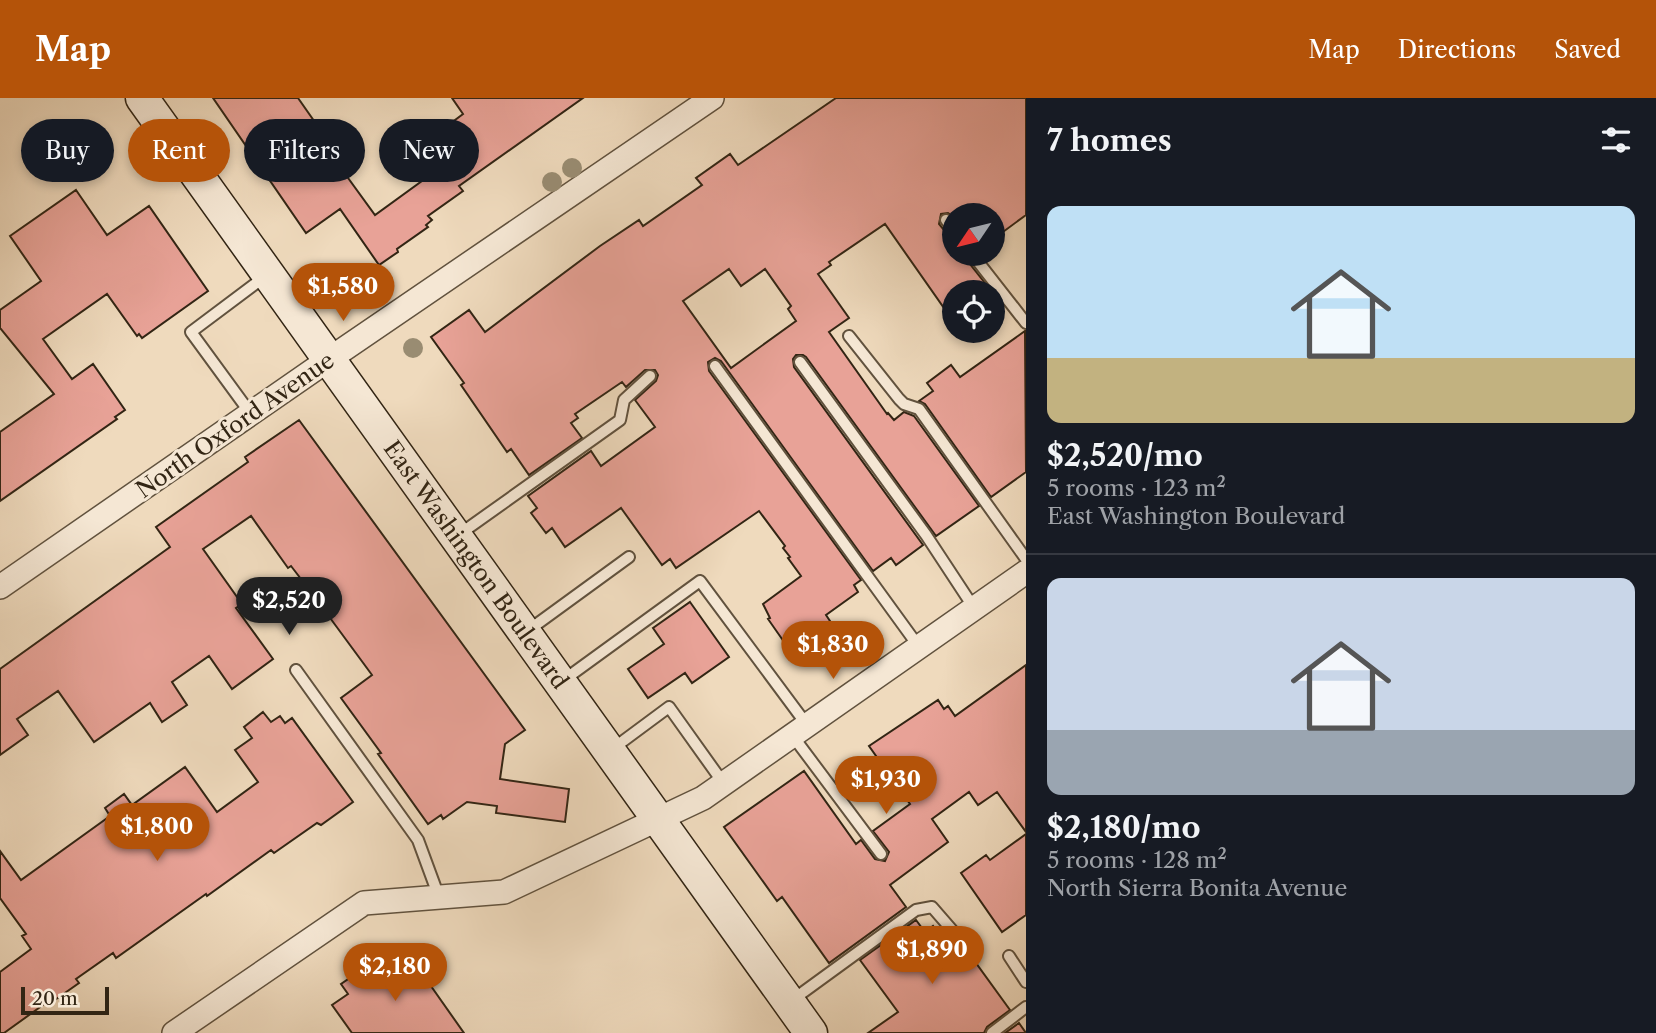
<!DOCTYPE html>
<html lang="en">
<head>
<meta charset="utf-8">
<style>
	:root { --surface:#171b24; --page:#242831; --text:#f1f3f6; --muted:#9ea1a6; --line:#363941; --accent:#b45309 }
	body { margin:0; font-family:"Libre Caslon Text",serif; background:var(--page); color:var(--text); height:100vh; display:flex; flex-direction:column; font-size:26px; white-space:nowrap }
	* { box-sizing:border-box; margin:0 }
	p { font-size:23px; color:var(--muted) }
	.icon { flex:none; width:38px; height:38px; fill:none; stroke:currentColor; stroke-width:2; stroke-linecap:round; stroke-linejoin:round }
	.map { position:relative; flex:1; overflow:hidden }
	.side { display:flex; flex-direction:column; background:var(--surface); width:630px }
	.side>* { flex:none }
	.hud { position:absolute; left:21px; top:21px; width:665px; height:63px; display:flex; gap:14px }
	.needle { width:46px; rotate:235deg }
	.buttons { position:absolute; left:942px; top:105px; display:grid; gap:14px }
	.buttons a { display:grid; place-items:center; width:63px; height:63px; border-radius:50%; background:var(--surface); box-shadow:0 4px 10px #0003; font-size:35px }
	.scale { position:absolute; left:21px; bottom:18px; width:88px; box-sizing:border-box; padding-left:7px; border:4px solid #322514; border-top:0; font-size:19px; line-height:24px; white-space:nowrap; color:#322514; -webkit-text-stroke:5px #f5e7d4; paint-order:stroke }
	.price { position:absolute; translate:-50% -60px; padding:0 16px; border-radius:24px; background:var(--accent); color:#fff; font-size:23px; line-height:46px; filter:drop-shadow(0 2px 4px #0008) }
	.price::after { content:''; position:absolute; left:50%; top:42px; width:21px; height:16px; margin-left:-10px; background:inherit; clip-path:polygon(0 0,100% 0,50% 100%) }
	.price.on { background:#222; color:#fff }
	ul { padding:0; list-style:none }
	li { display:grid; align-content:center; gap:14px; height:371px; padding:0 21px }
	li+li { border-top:2px solid var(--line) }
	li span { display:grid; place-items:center; height:217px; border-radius:14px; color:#555 }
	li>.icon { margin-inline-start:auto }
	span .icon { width:126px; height:126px; fill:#fffc; stroke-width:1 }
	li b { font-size:30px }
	h2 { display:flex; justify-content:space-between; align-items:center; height:84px; padding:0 21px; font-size:30px }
	.pill { padding:0 24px; border-radius:32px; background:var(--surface); box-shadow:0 4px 10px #0003; font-size:24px; line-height:63px }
	.pill.on { background:var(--accent); color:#fff }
	header { display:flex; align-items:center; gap:42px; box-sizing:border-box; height:98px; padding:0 35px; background:var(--accent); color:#fff }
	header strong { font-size:33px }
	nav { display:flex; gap:38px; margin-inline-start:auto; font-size:24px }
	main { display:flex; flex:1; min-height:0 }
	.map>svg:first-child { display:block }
	.building { fill:#e8a297; stroke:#322514; stroke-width:2; fill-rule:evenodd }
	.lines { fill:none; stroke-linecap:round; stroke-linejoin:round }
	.lane-casing { stroke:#61523e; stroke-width:14 }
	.street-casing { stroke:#61523e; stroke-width:26 }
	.secondary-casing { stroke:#322514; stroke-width:35 }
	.lane { stroke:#f5e7d4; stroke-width:10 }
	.street { stroke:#f5e7d4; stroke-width:23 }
	.secondary { stroke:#f5e7d4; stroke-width:32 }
	.tree { fill:#998c72 }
	.labels { text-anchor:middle; stroke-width:6; stroke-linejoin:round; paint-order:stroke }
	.street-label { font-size:23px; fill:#322514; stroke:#f5e7d4 }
</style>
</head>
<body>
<header>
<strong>Map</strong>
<nav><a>Map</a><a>Directions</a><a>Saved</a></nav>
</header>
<main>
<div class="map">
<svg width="1026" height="935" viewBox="0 0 1026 935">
	<rect width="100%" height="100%" fill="#efdabd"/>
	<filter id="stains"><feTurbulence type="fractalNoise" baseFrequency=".00286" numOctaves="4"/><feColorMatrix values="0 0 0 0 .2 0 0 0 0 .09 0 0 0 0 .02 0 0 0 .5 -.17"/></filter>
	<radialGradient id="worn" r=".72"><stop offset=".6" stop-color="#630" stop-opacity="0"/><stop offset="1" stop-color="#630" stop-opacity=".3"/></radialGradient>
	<path class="building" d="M213,0H298L347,70L343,73L375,117L426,80L423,76L449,58L435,37L463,16L452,0H583L459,88L463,93L428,118L432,122L426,127L428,129L397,151L398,154L379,167L340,111L306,135Z
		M836,0H1026V117L992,142V117H954V119L948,115L941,116L939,126L948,137L954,140V156H964L966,161L992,194H954V203L944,210L885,126L829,164L831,167L818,176L849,220L829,234L887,316L888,315L894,322L904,314L914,318L979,408L936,438L806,259L803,257H796L793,261L794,269L923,447L896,467L891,460L873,473L721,263L715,260L708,264L709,273L861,482L854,487L858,494L826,517L834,529L804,550L800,544L789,551L768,521L770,520L763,506L801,478L788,460L790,459L783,450L785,448L759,413L676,470L670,461L662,467L621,410L565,449L552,430L546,435L531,415L537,410L528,398L591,353L601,368L655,329L635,302L656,283L658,277L655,272H645L626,289L622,284L575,316L578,320L571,325L582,340L529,377L511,351L507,354L461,287L464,285L431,239L469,212L485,234L600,148L639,122L643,128L702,87L696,80L730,56L738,67ZM729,171L741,188L765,171L791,208L788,211L796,223L731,270L683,203Z
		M76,92L107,137L149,108L208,193L142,240L139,236L137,238L107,196L43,241L72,281L93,266L125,312L115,319L117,321L0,403V334L54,296L0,230V212L41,183L10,138Z
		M1025,233L1026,374L991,399L925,306L919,303L933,293L927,285L951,267L960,279Z
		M299,322L525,632L505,646L500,681L569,691L565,724L496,715L497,708L467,704L443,721L441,717L428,726L378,656L381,655L341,600L372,577L311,494L291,468L288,470L251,418L203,451L242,506L236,510L273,561L232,591L209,558L172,584L187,607L162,624L150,605L94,644L58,593L17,621L28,637L0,657V571L170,449L156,429L248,364L245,359Z
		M690,504L729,559L692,585L685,575L648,600L628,571L664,546L653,530Z
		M1026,567V734L997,694L978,707L969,694L932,721L948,744L890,787L906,809L829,865L782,799L777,803L724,729L804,673L856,746L861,742L875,761L885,763L889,754L873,733L910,706L869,648L938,602L944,611L948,608L955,618Z
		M263,614L271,624L280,618L285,625L292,620L353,704L321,727L317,725L274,755L271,752L207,798L206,796L116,860L113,855L76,881L79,885L52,904L50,902L4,935H0V874L31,851L22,838L26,836L0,800V753L21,782L110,718L105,710L124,696L132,707L185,669L217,714L258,684L235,652L252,640L244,629Z
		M1026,736V817L1002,834L961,775L986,757L990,762Z
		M916,822L925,834L933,828L962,869L973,861L1010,912L987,929L984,935H868L898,914L860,862Z
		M407,854L464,935H352L332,907L348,896L341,886L360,873L367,883Z
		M1019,925L1026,935H1005Z"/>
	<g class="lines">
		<defs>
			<path id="lane" d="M946,122L954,132
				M972,156L1026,225
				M849,238L899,301L904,306L919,311L1026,461
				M800,264L926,437L974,510
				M715,268L919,549
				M251,316L191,234L267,177
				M457,438L620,322L624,302L650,278
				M526,534L629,459
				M296,572L418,742L439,799
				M561,584L700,483L807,627
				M792,637L881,756
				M611,652L669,609L724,686
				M1009,858L1026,884
				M791,903L916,812L932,809L952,832
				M992,935L1026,909"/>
			<path id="street" d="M0,489L328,262L712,0
				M174,935L364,805L504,794L703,700L1026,474"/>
			<g id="secondary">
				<path id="s1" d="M142,0L811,935"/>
			</g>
		</defs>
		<use href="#lane" class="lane-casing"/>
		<use href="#street" class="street-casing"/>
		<use href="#secondary" class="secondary-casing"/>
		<use href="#lane" class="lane"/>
		<use href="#street" class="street"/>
		<use href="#secondary" class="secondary"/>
	</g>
	<g class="tree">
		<circle cx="572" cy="70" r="10"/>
		<circle cx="552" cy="84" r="10"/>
		<circle cx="373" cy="182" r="10"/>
		<circle cx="413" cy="250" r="10"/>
	</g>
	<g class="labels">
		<g class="street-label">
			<text transform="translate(235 327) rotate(-35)" y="8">North Oxford Avenue</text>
			<text dy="8" stroke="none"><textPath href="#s1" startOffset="574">East Washington Boulevard</textPath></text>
		</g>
	</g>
	<rect width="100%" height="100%" filter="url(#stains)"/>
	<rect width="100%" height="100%" fill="url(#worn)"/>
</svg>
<div class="buttons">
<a><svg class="needle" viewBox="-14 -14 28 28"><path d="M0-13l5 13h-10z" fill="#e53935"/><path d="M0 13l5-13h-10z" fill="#9ea1a6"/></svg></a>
<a><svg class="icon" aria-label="locate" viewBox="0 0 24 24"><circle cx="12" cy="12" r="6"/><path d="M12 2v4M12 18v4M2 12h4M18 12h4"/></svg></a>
</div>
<div class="scale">20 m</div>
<b class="price" style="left:343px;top:225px">$1,580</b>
<b class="price on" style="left:289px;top:539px">$2,520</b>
<b class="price" style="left:833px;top:583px">$1,830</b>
<b class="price" style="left:886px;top:718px">$1,930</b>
<b class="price" style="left:157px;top:765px">$1,800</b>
<b class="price" style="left:932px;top:888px">$1,890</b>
<b class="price" style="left:395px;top:905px">$2,180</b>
<div class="hud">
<a class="pill">Buy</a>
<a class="pill on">Rent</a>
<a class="pill">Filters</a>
<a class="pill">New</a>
</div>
</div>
<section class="side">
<h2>7 homes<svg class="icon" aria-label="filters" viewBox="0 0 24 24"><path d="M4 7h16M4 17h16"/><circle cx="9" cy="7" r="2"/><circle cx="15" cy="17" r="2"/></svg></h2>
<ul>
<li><span style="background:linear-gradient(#bfe0f5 70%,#c2b280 0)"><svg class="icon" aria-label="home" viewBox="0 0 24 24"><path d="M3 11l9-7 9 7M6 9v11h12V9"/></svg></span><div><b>$2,520/mo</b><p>5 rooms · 123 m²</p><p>East Washington Boulevard</p></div></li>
<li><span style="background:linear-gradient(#c9d6e8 70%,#9aa5b1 0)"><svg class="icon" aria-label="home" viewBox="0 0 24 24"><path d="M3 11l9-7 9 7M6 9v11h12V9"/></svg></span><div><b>$2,180/mo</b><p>5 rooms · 128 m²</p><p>North Sierra Bonita Avenue</p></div></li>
</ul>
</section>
</main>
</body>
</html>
